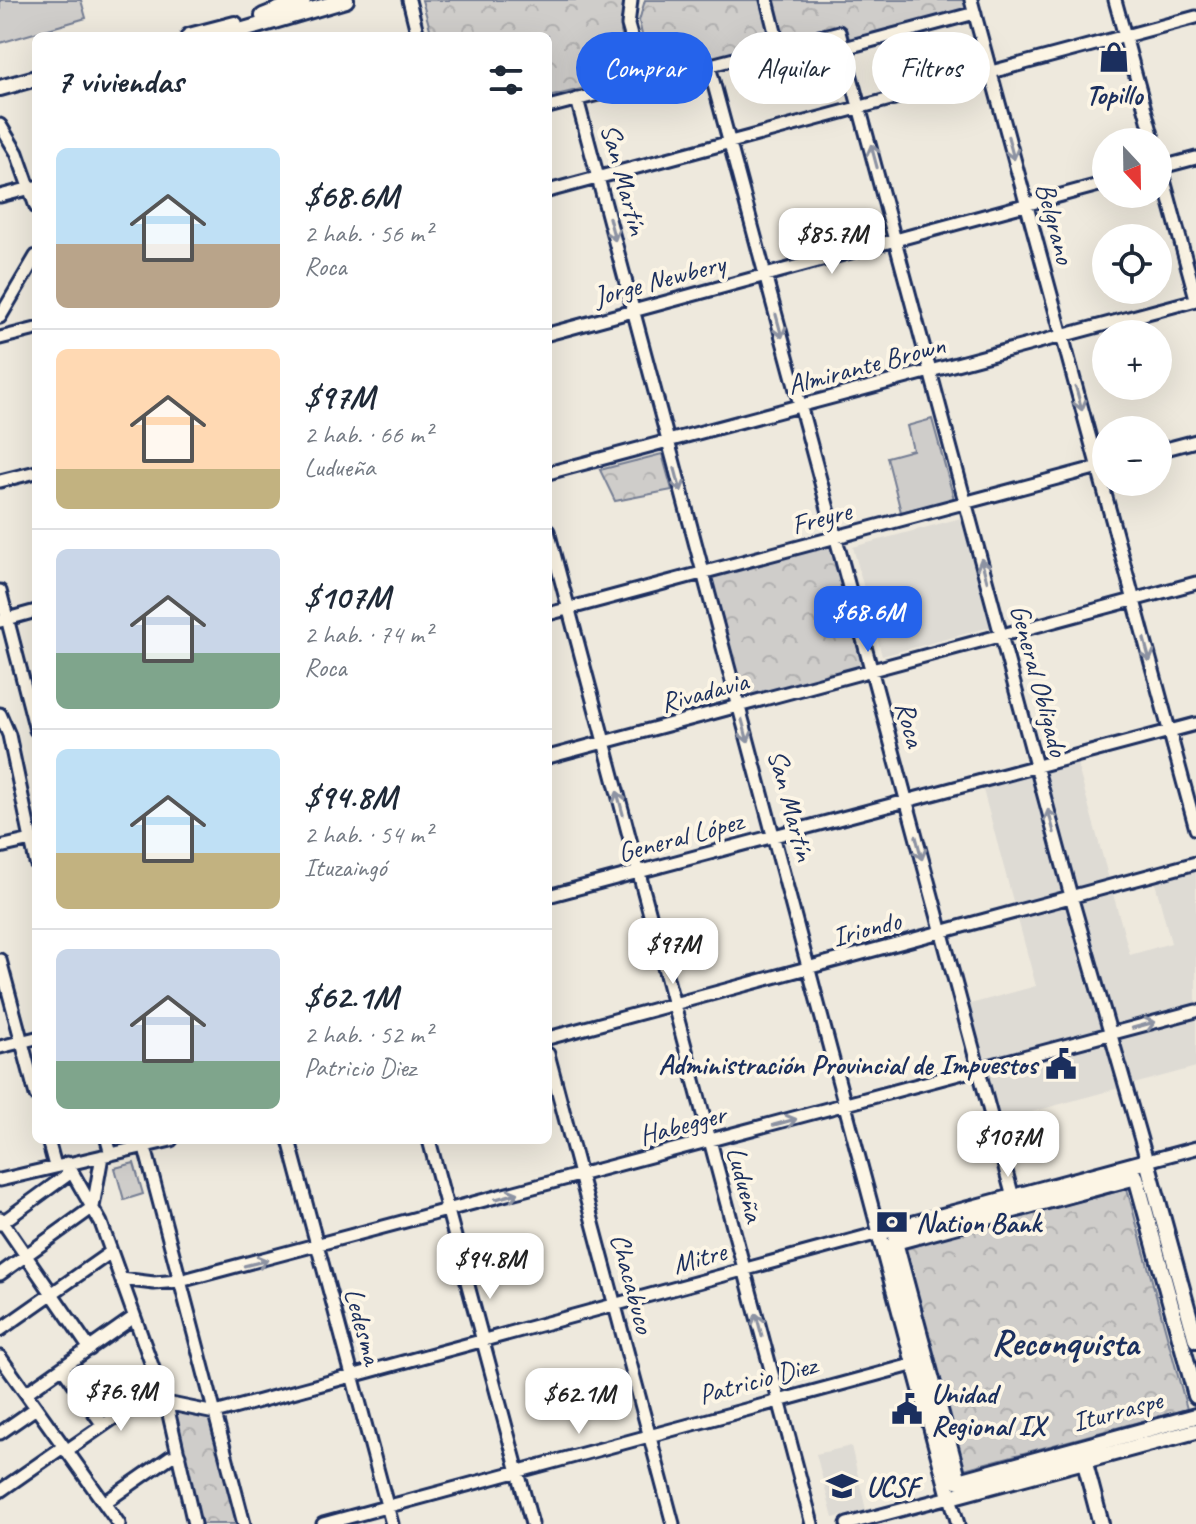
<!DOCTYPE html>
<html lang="es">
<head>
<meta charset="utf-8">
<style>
	:root { --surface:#fff; --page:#f2f2f3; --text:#1f2937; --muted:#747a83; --line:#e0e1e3; --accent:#2563eb }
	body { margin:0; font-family:Caveat,sans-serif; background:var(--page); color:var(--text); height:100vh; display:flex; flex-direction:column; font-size:30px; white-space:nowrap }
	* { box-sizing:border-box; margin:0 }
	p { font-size:26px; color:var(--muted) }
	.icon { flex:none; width:44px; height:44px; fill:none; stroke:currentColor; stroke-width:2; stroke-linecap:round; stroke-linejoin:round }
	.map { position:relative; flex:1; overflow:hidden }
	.drawer { position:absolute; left:32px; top:32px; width:520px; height:1112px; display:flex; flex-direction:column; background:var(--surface); border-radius:12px; box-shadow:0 8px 32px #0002 }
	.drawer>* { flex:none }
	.banner { position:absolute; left:576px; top:32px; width:500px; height:72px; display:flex; gap:16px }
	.needle { width:52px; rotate:158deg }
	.tools { position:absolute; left:1092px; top:128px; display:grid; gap:16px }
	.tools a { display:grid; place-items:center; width:80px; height:80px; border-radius:50%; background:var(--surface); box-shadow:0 8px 32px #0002; font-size:40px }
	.price { position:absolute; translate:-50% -68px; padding:0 18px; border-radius:16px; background:#fff; color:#222; font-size:26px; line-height:52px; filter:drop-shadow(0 2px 4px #0008) }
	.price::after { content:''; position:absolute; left:50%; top:48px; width:24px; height:18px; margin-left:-12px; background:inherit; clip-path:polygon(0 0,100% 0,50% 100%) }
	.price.active { background:var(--accent); color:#fff }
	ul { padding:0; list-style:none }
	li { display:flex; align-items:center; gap:24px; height:200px; padding:0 24px }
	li+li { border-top:2px solid var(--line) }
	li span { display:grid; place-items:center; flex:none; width:224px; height:160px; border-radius:12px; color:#555 }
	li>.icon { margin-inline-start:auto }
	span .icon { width:96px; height:96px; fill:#fffc; stroke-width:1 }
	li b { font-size:34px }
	h2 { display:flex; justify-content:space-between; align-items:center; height:96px; padding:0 24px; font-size:34px }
	.tag { padding:0 28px; border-radius:36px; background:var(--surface); box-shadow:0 8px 32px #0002; font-size:28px; line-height:72px }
	.tag.active { background:var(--accent); color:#fff }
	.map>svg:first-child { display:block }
	.built { fill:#dedbd4 }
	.grass { fill:#cfcdca; stroke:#757e94; stroke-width:2 }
	.park { fill:url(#park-crowns); stroke:#757e94; stroke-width:2 }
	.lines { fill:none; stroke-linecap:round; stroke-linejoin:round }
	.minor-casing { stroke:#1b2f5e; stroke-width:17 }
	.major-casing { stroke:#1b2f5e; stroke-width:20 }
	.minor { stroke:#fcf5e5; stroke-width:11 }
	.major { stroke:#fcf5e5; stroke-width:14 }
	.oneway { stroke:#8c92a2 }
	.labels { text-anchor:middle; stroke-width:8; stroke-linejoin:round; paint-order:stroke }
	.poi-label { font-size:28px; font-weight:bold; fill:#1b2f5e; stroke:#fcf5e5; text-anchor:start }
	.street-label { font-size:28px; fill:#1b2f5e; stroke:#fcf5e5 }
	.district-label { font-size:36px; font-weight:bold; fill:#1b2f5e; stroke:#fcf5e5 }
</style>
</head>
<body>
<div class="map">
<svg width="1196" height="1524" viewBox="0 0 1196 1524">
	<defs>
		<pattern id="park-crowns" width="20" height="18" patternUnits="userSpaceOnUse" patternTransform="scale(2)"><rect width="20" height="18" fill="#cfcdca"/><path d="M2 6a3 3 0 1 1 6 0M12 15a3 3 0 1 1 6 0" fill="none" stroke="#b1b0b0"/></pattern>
	</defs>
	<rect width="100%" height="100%" fill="#eee9dd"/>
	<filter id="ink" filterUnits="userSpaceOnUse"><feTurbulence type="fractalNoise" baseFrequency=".0125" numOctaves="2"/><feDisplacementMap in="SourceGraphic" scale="16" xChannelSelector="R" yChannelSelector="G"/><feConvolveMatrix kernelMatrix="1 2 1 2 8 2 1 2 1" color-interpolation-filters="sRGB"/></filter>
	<g filter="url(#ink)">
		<path class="built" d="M961,518L991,627L882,656L853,547Z
			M1074,753L1130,955L1171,943L1153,875L1196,863V1067L995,1122L963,1006L1036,986L980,779Z
			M851,1446L866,1510L833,1518L816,1454Z"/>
		<path class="grass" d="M0,0H81L86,18L0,43Z
			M932,419L954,499L901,512L887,457L913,450L907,426Z
			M134,1163L143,1194L124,1200L115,1168Z"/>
		<path class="park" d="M422,0H626L621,32L635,76L548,97V36H432Z
			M645,0H967L970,11L850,42L846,28L651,76L639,21Z
			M662,454L672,490L615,501L600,470Z
			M831,544L863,668L742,699L709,576Z
			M1127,1189L1187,1409L964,1469L903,1247Z
			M173,1409L211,1418L240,1524H199Z"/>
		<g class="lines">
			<defs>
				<path id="minor" d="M409,0L418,36
					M631,0L628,25L644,82
					M767,0L779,48
					M971,0L1196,829
					M1115,0L1154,142
					M844,48L975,13
					M709,66L1014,1201
					M548,107L839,32L1071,896L1147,1161L1196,1148
					M0,125L17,153L36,207
					M1158,158L1196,298
					M1158,168L1196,158
					M548,191L1196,17
					M0,196L35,187
					M0,317L36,256
					M548,334L1106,183
					M0,338L36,329
					M1158,451L1196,441
					M548,473L1196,300
					M0,481L36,472
					M548,531L812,1524
					M0,591L36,730
					M548,614L1106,465
					M0,621L36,611
					M0,714L9,735L36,863
					M548,757L1196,583
					M0,847L35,839
					M548,896L1196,724
					M0,960L36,1095
					M548,1038L1196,863
					M0,1047L36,1038
					M548,1054L673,1524
					M48,1140L55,1166
					M107,1140L111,1154
					M143,1140L244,1524
					M289,1140L392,1524
					M429,1140L532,1524
					M67,1163L101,1223L168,1410L194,1524
					M0,1180L171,1140
					M0,1218L90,1349
					M0,1224L70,1173
					M0,1274L93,1207L102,1156
					M121,1279L154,1283L180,1281L1196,1011
					M0,1330L111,1252
					M0,1357L119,1524
					M63,1368L103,1425
					M26,1393L134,1317
					M166,1403L215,1413L879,1233L577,99
					M0,1433L36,1408
					M66,1451L157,1388
					M0,1491L63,1447
					M104,1503L170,1457L179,1455
					M323,1524L919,1363
					M847,1524L950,1497L958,1524"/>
				<path id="major" d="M263,16L303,0
					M189,36L235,24
					M223,36L346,0
					M0,88L36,78
					M1196,1340L1147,1161L879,1233L950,1497L1196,1431
					M1196,1396L1136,1177L895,1242L959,1481L1196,1416
					M1082,1452L1101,1524"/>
			</defs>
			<use href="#minor" class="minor-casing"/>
			<use href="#major" class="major-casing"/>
			<use href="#minor" class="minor"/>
			<use href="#major" class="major"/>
		</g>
		<defs><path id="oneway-shaft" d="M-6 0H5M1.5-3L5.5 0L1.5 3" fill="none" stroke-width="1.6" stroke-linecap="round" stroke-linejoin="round" transform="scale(2)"/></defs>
		<g class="oneway">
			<use href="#oneway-shaft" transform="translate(1011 148) rotate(75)"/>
			<use href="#oneway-shaft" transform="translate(874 156) rotate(-105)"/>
			<use href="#oneway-shaft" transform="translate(612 229) rotate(75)"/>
			<use href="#oneway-shaft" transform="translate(779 326) rotate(75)"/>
			<use href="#oneway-shaft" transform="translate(1079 399) rotate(75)"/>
			<use href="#oneway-shaft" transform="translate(678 480) rotate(75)"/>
			<use href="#oneway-shaft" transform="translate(984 570) rotate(-105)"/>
			<use href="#oneway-shaft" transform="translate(1147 650) rotate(75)"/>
			<use href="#oneway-shaft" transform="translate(745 731) rotate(75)"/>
			<use href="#oneway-shaft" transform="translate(620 803) rotate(-105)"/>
			<use href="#oneway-shaft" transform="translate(1051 821) rotate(-105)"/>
			<use href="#oneway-shaft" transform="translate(919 848) rotate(75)"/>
			<use href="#oneway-shaft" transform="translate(1144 1025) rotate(-15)"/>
			<use href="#oneway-shaft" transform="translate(785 1122) rotate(-15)"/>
			<use href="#oneway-shaft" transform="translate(507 1196) rotate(-15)"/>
			<use href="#oneway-shaft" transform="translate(256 1263) rotate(-14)"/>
			<use href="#oneway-shaft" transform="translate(759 1325) rotate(-105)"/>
		</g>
	</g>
	<defs>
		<symbol id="shop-bare" viewBox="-9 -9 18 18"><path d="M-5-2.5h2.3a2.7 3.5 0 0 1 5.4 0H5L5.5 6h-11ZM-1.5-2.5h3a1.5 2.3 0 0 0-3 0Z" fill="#1b2f5e" stroke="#fcf5e5" stroke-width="2.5" paint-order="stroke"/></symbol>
		<symbol id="civic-bare" viewBox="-9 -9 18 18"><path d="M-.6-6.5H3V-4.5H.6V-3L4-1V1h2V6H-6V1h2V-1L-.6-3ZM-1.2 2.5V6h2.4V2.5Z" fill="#1b2f5e" stroke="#fcf5e5" stroke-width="2.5" paint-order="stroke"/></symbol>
		<symbol id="bank-bare" viewBox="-9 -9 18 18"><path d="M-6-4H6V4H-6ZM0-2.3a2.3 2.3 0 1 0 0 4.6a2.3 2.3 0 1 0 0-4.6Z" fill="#1b2f5e" stroke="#fcf5e5" stroke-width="2.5" paint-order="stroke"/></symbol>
		<symbol id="university-bare" viewBox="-9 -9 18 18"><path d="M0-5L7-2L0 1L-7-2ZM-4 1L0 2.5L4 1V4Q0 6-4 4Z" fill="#1b2f5e" stroke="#fcf5e5" stroke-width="2.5" paint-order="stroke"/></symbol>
	</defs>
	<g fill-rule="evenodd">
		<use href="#shop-bare" x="1092" y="35" width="44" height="44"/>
		<use href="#civic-bare" x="1039" y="1042" width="44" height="44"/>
		<use href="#bank-bare" x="870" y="1200" width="44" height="44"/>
		<use href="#civic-bare" x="885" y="1387" width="44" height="44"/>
		<use href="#university-bare" x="820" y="1464" width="44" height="44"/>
	</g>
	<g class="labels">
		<g class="poi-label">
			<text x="1114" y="104" text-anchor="middle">Topillo</text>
			<text x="1037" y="1074" text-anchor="end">Administración Provincial de Impuestos</text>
			<text x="916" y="1232">Nation Bank</text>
			<text x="931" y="1403">Unidad<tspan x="931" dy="32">Regional IX</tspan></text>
			<text x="866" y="1496">UCSF</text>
		</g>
		<g class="street-label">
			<text transform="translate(625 179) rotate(75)" y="10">San Martín</text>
			<text transform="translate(1056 223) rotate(75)" y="10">Belgrano</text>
			<text transform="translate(659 279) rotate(-15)" y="10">Jorge Newbery</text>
			<text transform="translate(866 364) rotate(-15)" y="10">Almirante Brown</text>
			<text transform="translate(821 517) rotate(-15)" y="10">Freyre</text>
			<text transform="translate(1040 680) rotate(75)" y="10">General Obligado</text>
			<text transform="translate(704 691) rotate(-15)" y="10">Rivadavia</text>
			<text transform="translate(911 724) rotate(75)" y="10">Roca</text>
			<text transform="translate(792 805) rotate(75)" y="10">San Martín</text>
			<text transform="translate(680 836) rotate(-15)" y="10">General López</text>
			<text transform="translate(866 928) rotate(-15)" y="10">Iriondo</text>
			<text transform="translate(682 1124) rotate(-15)" y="10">Habegger</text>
			<text transform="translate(746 1184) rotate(75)" y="10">Ludueña</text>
			<text transform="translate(699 1257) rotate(-16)" y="10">Mitre</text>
			<text transform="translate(633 1283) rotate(75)" y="10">Chacabuco</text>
			<text transform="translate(364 1326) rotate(75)" y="10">Ledesma</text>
			<text transform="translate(757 1379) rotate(-15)" y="10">Patricio Diez</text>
			<text transform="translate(1117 1410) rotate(-15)" y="10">Iturraspe</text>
		</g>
		<g class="district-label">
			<text x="1065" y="1355">Reconquista</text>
		</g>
	</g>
</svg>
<div class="tools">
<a><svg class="needle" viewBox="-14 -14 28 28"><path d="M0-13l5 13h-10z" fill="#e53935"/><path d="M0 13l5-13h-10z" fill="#747a83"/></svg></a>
<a><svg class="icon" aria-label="locate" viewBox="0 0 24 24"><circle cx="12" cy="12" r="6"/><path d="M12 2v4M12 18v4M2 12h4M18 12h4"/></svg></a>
<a>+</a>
<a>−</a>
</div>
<b class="price" style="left:832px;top:276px">$85.7M</b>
<b class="price active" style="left:868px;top:654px">$68.6M</b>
<b class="price" style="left:673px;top:986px">$97M</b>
<b class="price" style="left:1008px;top:1179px">$107M</b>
<b class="price" style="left:490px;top:1301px">$94.8M</b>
<b class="price" style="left:121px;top:1433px">$76.9M</b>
<b class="price" style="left:579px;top:1436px">$62.1M</b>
<div class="banner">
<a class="tag active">Comprar</a>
<a class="tag">Alquilar</a>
<a class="tag">Filtros</a>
</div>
<section class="drawer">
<h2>7 viviendas<svg class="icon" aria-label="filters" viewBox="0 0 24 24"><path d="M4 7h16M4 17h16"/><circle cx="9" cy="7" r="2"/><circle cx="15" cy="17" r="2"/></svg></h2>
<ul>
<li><span style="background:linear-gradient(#bfe0f5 60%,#b9a48a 0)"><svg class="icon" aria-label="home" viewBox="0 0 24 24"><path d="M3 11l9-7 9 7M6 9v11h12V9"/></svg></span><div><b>$68.6M</b><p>2 hab. · 56 m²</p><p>Roca</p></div></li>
<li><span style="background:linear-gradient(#ffd9b3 75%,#c2b280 0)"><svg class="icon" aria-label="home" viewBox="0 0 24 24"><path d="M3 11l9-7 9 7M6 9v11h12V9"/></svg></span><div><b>$97M</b><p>2 hab. · 66 m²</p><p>Ludueña</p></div></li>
<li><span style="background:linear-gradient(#c9d6e8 65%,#7fa58c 0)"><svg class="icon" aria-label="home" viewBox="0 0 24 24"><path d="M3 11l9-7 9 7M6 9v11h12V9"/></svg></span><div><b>$107M</b><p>2 hab. · 74 m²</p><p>Roca</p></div></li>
<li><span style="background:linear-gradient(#bfe0f5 65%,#c2b280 0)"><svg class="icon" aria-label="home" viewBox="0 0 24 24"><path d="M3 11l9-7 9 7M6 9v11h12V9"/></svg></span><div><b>$94.8M</b><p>2 hab. · 54 m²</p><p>Ituzaingó</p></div></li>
<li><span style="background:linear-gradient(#c9d6e8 70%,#7fa58c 0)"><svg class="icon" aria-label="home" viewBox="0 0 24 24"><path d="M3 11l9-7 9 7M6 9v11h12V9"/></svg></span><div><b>$62.1M</b><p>2 hab. · 52 m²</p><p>Patricio Diez</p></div></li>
</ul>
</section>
</div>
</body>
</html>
